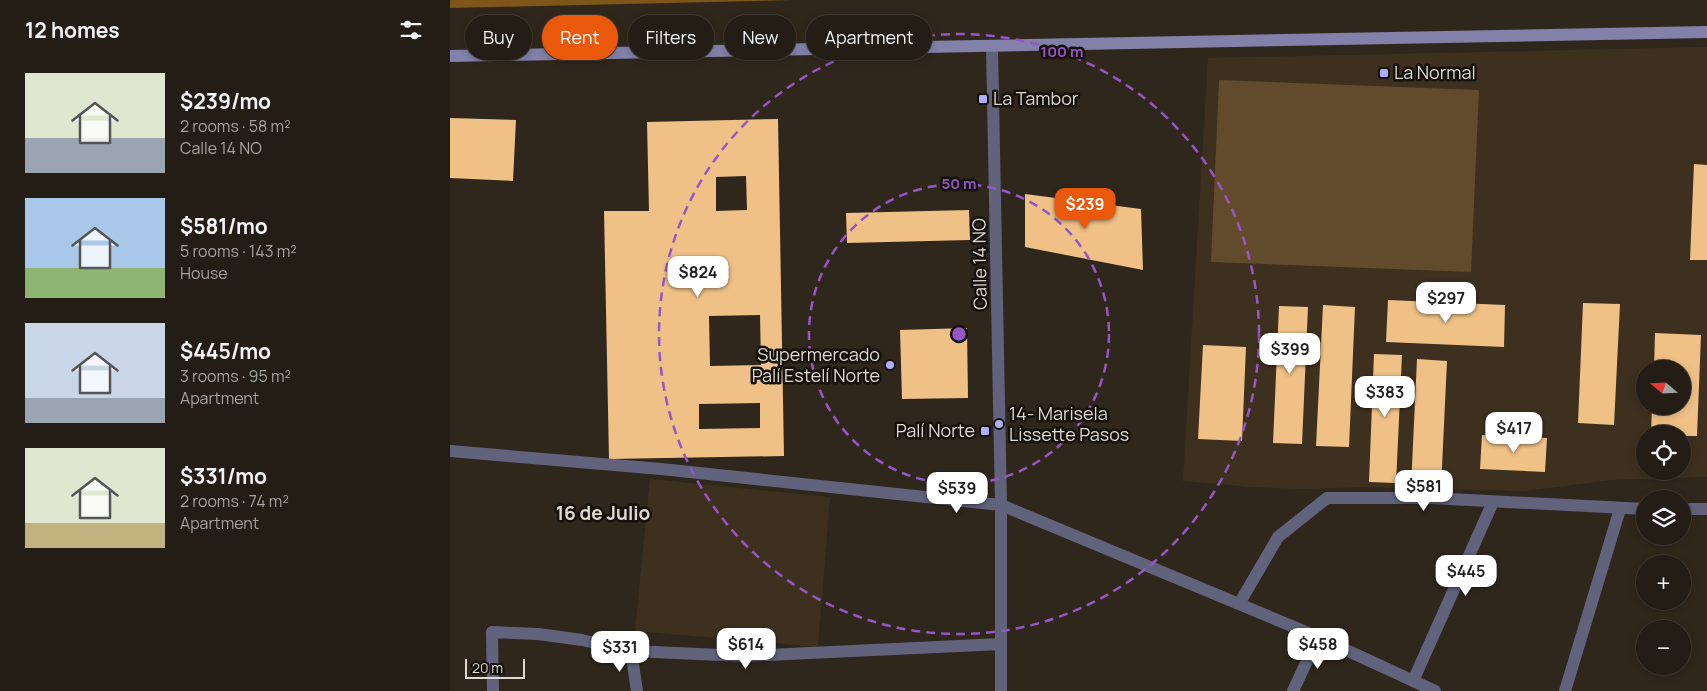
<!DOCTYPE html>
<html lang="en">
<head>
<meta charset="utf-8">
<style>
	:root { --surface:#241d15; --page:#302a22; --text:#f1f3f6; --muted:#a3a2a0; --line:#413b34; --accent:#ea580c }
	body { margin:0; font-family:Manrope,sans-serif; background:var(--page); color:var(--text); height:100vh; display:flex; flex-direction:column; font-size:19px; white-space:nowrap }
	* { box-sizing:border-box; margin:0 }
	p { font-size:16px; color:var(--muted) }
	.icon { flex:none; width:28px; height:28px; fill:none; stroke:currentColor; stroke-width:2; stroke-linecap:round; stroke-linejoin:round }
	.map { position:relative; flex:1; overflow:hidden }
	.sheet { display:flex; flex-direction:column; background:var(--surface); width:450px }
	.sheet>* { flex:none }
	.hud { position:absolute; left:15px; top:15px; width:475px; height:45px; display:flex; gap:10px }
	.needle { width:32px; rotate:289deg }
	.fabs { position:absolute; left:1186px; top:360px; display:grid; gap:10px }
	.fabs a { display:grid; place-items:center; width:55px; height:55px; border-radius:50%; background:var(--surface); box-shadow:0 2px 8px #0003,0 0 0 1px var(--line); font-size:25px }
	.scale { position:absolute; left:15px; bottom:12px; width:60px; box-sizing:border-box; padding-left:5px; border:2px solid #dfd9d1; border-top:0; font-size:14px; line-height:18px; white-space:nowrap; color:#dfd9d1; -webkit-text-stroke:4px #15110c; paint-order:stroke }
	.price { position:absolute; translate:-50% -42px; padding:0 11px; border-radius:10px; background:#fff; color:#222; font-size:16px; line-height:32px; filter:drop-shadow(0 1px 2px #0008) }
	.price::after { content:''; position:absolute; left:50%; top:30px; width:15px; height:11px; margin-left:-8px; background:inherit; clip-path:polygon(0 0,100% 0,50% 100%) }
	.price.on { background:var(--accent); color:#fff }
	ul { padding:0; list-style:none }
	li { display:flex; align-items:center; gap:15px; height:125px; padding:0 25px }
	li span { display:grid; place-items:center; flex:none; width:140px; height:100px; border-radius:0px; color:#555 }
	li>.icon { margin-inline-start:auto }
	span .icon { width:60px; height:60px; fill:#fffc; stroke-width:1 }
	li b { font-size:21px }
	h2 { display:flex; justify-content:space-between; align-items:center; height:60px; padding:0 25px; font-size:21px }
	.chip { padding:0 18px; border-radius:22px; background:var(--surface); box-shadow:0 2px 8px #0003,0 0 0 1px var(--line); font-size:18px; line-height:45px }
	.chip.on { background:var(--accent); color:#fff }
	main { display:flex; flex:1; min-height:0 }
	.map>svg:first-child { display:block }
	.built { fill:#3d301f; fill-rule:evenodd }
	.green { fill:#624b2c }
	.forest { fill:#7e561a }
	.building { fill:#efc187; fill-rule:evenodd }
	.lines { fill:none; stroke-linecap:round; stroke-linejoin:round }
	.street { stroke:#61627c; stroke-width:12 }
	.secondary { stroke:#8181aa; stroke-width:12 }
	.ring { fill:none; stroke:#9457c4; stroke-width:2.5; stroke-dasharray:9 6 }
	.poi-dot { fill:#aeaefa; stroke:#15110c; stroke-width:2 }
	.labels { text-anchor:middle; stroke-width:5; stroke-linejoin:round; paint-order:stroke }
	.poi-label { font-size:18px; fill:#dfd9d1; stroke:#15110c; text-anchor:start }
	.street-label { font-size:18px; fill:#dfd9d1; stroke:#15110c }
	.neighbourhood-label { font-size:19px; font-weight:bold; fill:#dfd9d1; stroke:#15110c }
	.centre { fill:#9457c4; stroke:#15110c; stroke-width:2.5 }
	.ring-label { font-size:15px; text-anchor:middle; font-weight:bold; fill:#9457c4; stroke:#15110c; stroke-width:5; stroke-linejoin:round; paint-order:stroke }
</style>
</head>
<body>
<main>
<section class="sheet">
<h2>12 homes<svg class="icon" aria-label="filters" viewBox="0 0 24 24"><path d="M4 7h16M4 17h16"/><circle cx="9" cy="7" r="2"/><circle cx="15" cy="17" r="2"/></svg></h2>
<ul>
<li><span style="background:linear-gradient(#dfe7d0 65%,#9aa5b1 0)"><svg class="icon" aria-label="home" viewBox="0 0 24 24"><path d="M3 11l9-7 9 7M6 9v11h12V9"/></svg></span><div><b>$239/mo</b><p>2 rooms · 58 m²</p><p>Calle 14 NO</p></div></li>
<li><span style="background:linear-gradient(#a9c7e8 70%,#8fb573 0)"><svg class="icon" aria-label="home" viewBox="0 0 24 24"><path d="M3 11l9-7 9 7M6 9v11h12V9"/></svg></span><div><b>$581/mo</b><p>5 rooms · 143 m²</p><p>House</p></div></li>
<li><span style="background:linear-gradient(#c9d6e8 75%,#9aa5b1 0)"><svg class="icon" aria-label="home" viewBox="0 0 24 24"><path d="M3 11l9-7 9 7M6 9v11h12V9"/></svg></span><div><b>$445/mo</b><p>3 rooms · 95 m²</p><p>Apartment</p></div></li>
<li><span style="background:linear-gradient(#dfe7d0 75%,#c2b280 0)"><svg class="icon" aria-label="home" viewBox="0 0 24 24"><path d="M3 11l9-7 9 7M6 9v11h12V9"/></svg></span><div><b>$331/mo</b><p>2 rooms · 74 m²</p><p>Apartment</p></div></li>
</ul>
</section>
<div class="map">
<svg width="1257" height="691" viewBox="0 0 1257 691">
	<rect width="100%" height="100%" fill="#30271c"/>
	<path class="built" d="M1257,47V477L1161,480L1075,491L916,487L853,489L801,487L733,481L758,58ZM1195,369H1232V406H1195ZM1195,434H1232V471H1195Z
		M200,479L380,497L368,647L185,631Z"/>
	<path class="green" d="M769,80L1029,90L1021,272L761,262Z"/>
	<path class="forest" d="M0,0H342L0,8Z"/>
	<path class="building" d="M0,118L66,120L63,181L0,178Z
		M328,119L334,456L159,459L154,211H199L197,122ZM296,176L297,210L266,211V177ZM310,315L311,365L260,366L259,316ZM310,403V428L249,429V404Z
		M1244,164L1257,165V260H1240Z
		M575,194L691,209L693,270L575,247Z
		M519,210L520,240L397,243L396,213Z
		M938,300L1055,305L1054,347L936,342Z
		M1133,303L1170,304L1164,425L1128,423Z
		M873,305L905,307L899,447L866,446Z
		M829,306L858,307L852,444L823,443Z
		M517,328L518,398L452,399L450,330Z
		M1205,333L1251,335L1247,436H1232V434H1201L1202,406H1232V369H1204Z
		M753,345L796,347L792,441L748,439Z
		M924,354L952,355L946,483L919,482Z
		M967,359L997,361L991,488L961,487Z
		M1032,435L1097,438L1095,472L1030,469Z"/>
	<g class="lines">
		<path class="street" d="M542,47L551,505V691
			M0,451L211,469L551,505L868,637L985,691
			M1232,509H1257
			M789,604L828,537L877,498H981L1195,509
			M181,651L187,691
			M963,681L1043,502
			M43,691L42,632L88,634L132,640L181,651L294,656L551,644
			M843,691L868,637
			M1115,691L1170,509"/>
		<path class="secondary" d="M0,56L1257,32"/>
	</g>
	<g class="ring">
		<circle cx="509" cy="334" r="150"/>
		<circle cx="509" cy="334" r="300"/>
	</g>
	<g class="poi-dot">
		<rect x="929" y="68" width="10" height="10" rx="2.5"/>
		<rect x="528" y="94" width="10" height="10" rx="2.5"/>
		<circle cx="440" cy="365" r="5"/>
		<circle cx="549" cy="424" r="5"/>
		<rect x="530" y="426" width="10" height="10" rx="2.5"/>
	</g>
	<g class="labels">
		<g class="poi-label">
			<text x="944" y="79">La Normal</text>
			<text x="543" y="105">La Tambor</text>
			<text x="430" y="361" text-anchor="end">Supermercado<tspan x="430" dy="21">Palí Estelí Norte</tspan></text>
			<text x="559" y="420">14- Marisela<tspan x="559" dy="21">Lissette Pasos</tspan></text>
			<text x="525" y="437" text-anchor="end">Palí Norte</text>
		</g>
		<g class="street-label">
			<text transform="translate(530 264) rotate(-91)" y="6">Calle 14 NO</text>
		</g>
		<g class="neighbourhood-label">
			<text x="153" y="520">16 de Julio</text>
		</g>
	</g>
	<circle cx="509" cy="334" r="8" class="centre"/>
	<g class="ring-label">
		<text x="612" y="57">100 m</text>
		<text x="509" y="189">50 m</text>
	</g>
</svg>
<div class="fabs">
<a><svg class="needle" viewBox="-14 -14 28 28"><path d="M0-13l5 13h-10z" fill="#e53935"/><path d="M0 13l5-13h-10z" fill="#a3a2a0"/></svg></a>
<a><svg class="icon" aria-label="locate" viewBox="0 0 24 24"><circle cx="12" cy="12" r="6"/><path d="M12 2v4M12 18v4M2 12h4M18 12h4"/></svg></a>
<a><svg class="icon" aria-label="layers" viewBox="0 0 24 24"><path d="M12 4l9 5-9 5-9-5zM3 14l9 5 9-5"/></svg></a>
<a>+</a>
<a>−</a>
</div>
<div class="scale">20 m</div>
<b class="price on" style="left:635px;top:230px">$239</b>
<b class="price" style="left:248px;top:298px">$824</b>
<b class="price" style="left:996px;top:324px">$297</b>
<b class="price" style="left:840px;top:375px">$399</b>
<b class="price" style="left:935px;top:418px">$383</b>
<b class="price" style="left:1064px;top:454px">$417</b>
<b class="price" style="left:974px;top:512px">$581</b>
<b class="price" style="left:507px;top:514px">$539</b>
<b class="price" style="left:1016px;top:597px">$445</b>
<b class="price" style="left:296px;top:670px">$614</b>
<b class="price" style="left:868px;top:670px">$458</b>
<b class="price" style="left:170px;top:673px">$331</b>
<div class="hud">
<a class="chip">Buy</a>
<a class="chip on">Rent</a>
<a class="chip">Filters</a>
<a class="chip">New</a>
<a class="chip">Apartment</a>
</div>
</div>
</main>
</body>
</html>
